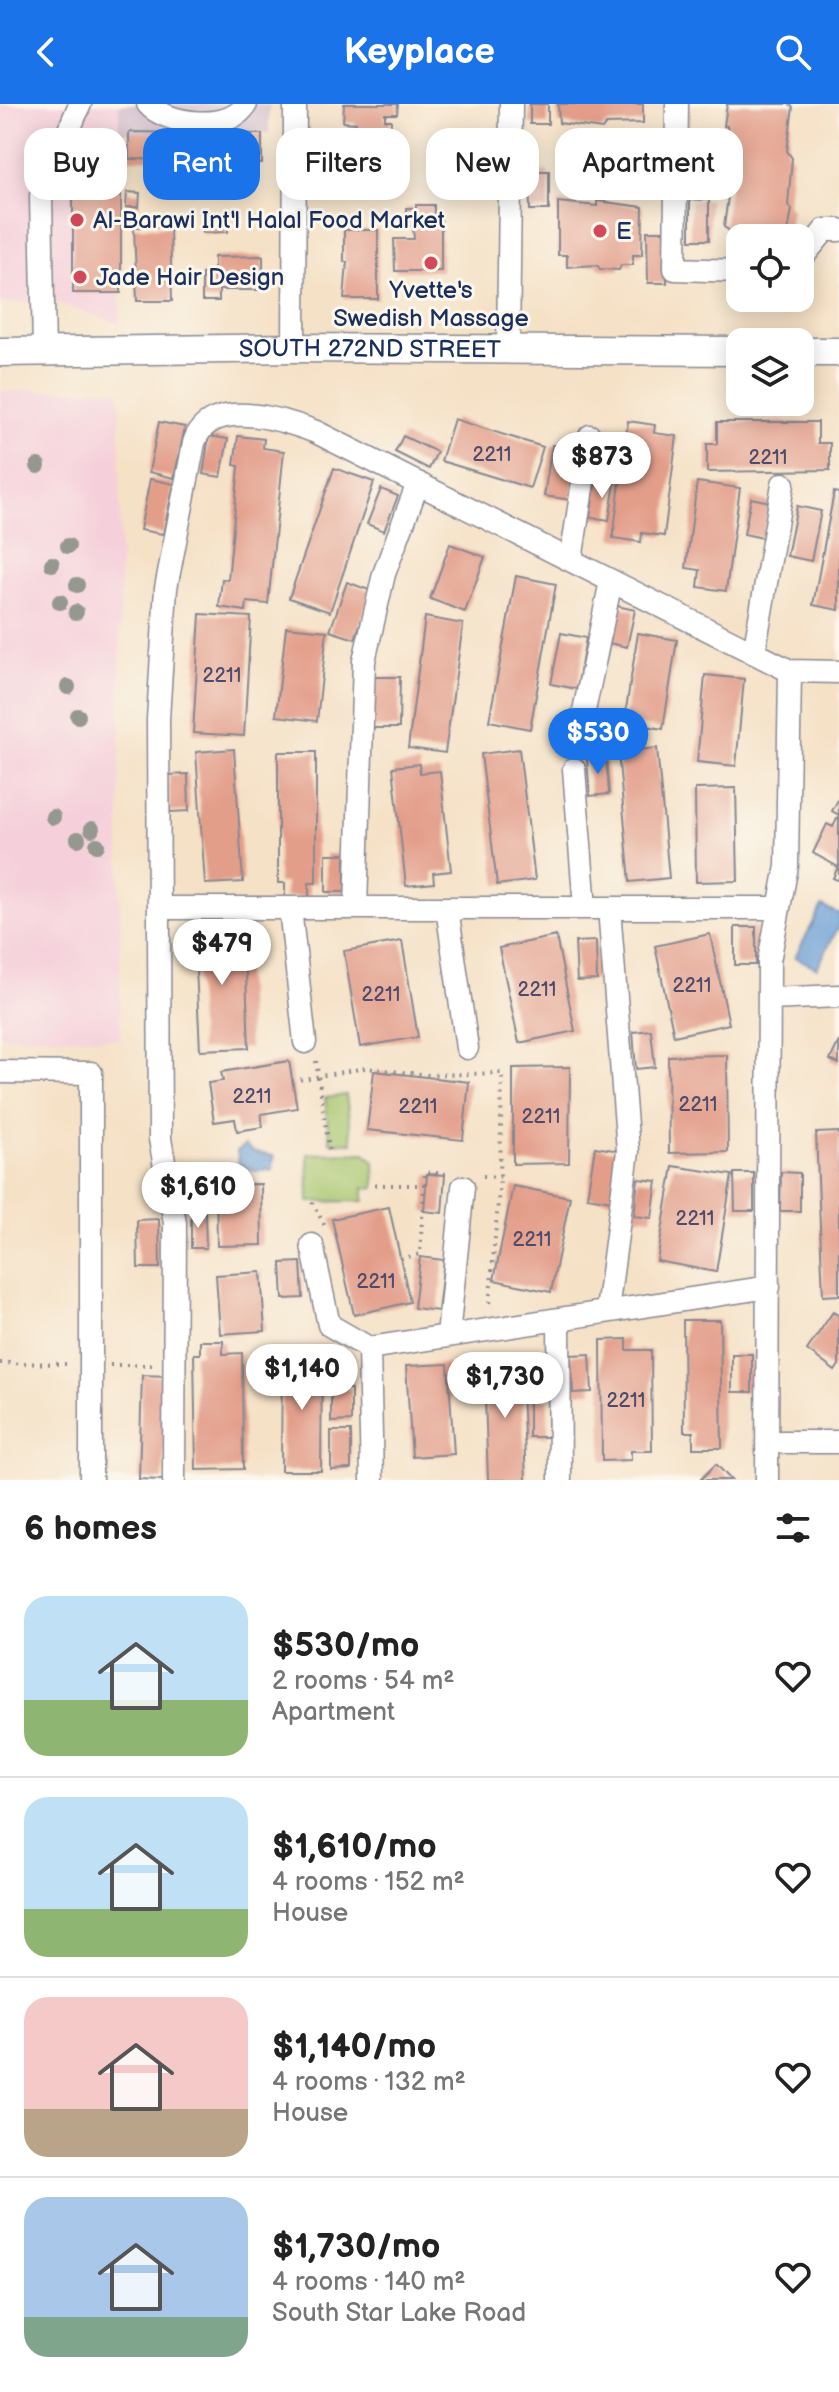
<!DOCTYPE html>
<html lang="en">
<head>
<meta charset="utf-8">
<style>
	:root { --surface:#fff; --page:#f6f6f6; --text:#222; --muted:#767676; --line:#e0e0e0; --accent:#1a73e8 }
	body { margin:0; font-family:"Balsamiq Sans",sans-serif; background:var(--page); color:var(--text); height:100vh; display:flex; flex-direction:column; font-size:30px; white-space:nowrap }
	* { box-sizing:border-box; margin:0 }
	p { font-size:26px; color:var(--muted) }
	.icon { flex:none; width:44px; height:44px; fill:none; stroke:currentColor; stroke-width:2; stroke-linecap:round; stroke-linejoin:round }
	.map { position:relative; height:1376px; overflow:hidden }
	.panel { display:flex; flex-direction:column; background:var(--surface); flex:1 }
	.panel>* { flex:none }
	.hud { position:absolute; left:24px; top:24px; width:792px; height:72px; display:flex; gap:16px }
	.buttons { position:absolute; left:726px; top:120px; display:grid; gap:16px }
	.buttons a { display:grid; place-items:center; width:88px; height:88px; border-radius:16px; background:var(--surface); box-shadow:0 4px 20px #0003; font-size:40px }
	.price { position:absolute; translate:-50% -68px; padding:0 18px; border-radius:28px; background:#fff; color:#222; font-size:26px; line-height:52px; filter:drop-shadow(0 2px 4px #0008) }
	.price::after { content:''; position:absolute; left:50%; top:48px; width:24px; height:18px; margin-left:-12px; background:inherit; clip-path:polygon(0 0,100% 0,50% 100%) }
	.price.selected { background:var(--accent); color:#fff }
	ul { padding:0; list-style:none }
	li { display:flex; align-items:center; gap:24px; height:200px; padding:0 24px }
	li+li { border-top:2px solid var(--line) }
	li span { display:grid; place-items:center; flex:none; width:224px; height:160px; border-radius:24px; color:#555 }
	li>.icon { margin-inline-start:auto }
	span .icon { width:96px; height:96px; fill:#fffc; stroke-width:1 }
	li b { font-size:34px }
	h2 { display:flex; justify-content:space-between; align-items:center; height:96px; padding:0 24px; font-size:34px }
	.chip { padding:0 28px; border-radius:24px; background:var(--surface); box-shadow:0 4px 20px #0003; font-size:28px; line-height:72px }
	.chip.selected { background:var(--accent); color:#fff }
	header { display:flex; justify-content:space-between; align-items:center; height:104px; padding:0 24px; background:var(--accent); color:#fff; font-size:36px; font-weight:800 }
	.map>svg:first-child { display:block }
	.built { fill:#f5cfda }
	.industrial { fill:#d1bdcb }
	.green { fill:#a7c56c; stroke:#617a65; stroke-width:2 }
	.water { fill:#689cd4; stroke:#426699; stroke-width:2 }
	.building { fill:#e39e8a }
	.lines { fill:none; stroke-linecap:round; stroke-linejoin:round }
	.minor-casing { stroke:#888892; stroke-width:25 }
	.major-casing { stroke:#888892; stroke-width:31 }
	.path { stroke:#888892; stroke-width:4; stroke-dasharray:2 6; stroke-linecap:butt }
	.minor { stroke:#fff; stroke-width:22 }
	.major { stroke:#fff; stroke-width:28 }
	.tree { fill:#94988f }
	.poi-dot { fill:#d1495b; stroke:#fbf7ec; stroke-width:3 }
	.labels { text-anchor:middle; stroke-width:6; stroke-linejoin:round; paint-order:stroke }
	.number-label { font-size:20px; fill:#4d4b69 }
	.poi-label { font-size:24px; fill:#1b2f5e; stroke:#fbf7ec; text-anchor:start }
	.street-label { font-size:24px; fill:#1b2f5e; stroke:#fbf7ec }
</style>
</head>
<body>
<header><svg class="icon" aria-label="back" viewBox="0 0 24 24"><path d="M15 5l-7 7 7 7"/></svg>Keyplace<svg class="icon" aria-label="search" viewBox="0 0 24 24"><circle cx="10" cy="10" r="6"/><path d="M15 15l6 6"/></svg></header>
<div class="map">
<svg width="839" height="1376" viewBox="0 0 839 1376">
	<rect width="100%" height="100%" fill="#fbf7ec"/>
	<filter id="ink" filterUnits="userSpaceOnUse"><feTurbulence type="fractalNoise" baseFrequency=".0125" numOctaves="2"/><feDisplacementMap in="SourceGraphic" scale="16" xChannelSelector="R" yChannelSelector="G"/><feConvolveMatrix kernelMatrix="1 2 1 2 8 2 1 2 1" color-interpolation-filters="sRGB"/></filter>
	<filter id="wash" filterUnits="userSpaceOnUse"><feTurbulence type="fractalNoise" baseFrequency=".006" numOctaves="4" result="noise"/><feDisplacementMap in="SourceGraphic" scale="32" xChannelSelector="R" yChannelSelector="G"/><feGaussianBlur stdDeviation="1.8" result="paint"/><feColorMatrix in="noise" values="0 0 0 0 0 0 0 0 0 0 0 0 0 0 0 0 0 1.4 0 .05"/><feComposite in="paint" operator="in"/></filter>
	<g filter="url(#wash)">
		<rect width="100%" height="100%" fill="#f5e1c6"/>
		<path class="built" d="M0,0H119L120,220L54,198L0,199Z
			M120,286V935L0,932V287Z"/>
		<path class="industrial" d="M119,0H269V29H119Z"/>
		<path class="green" d="M346,991L352,1039L330,1038L325,994Z
			M365,1049L374,1058L375,1084H364V1097L309,1098L308,1050Z"/>
		<path class="water" d="M822,802L839,810V822L817,864L795,853Z
			M245,1041L252,1047L274,1052L273,1065L256,1067L239,1061L237,1047Z"/>
		<g id="blocks">
			<path class="building" d="M344,0H398L397,10H385V16H391L390,37H385L384,68L355,67L356,41L350,40L356,19L343,18Z
				M530,0H548V20H530Z
				M558,0H643V19L606,20L602,25L559,19Z
				M727,0H789L793,3L787,47L792,54L788,101L792,105L787,134H740V138H729L730,127L724,123L730,77H726L724,55L738,56L739,48L729,47L727,22H724Z
				M129,28L191,29L190,56L129,55Z
				M201,29L262,30V60L200,59Z
				M73,52L121,57V189H73Z
				M529,67H549V106H530Z
				M127,88L140,89L139,103H126Z
				M690,96H709V136H690Z
				M597,97L643,103L642,151H633V161H621L619,166L600,165L597,161L567,163V151H558V98L597,102Z
				M416,101H434V110H441V167H395L394,135H414L413,122H406V104H413V110H416Z
				M203,111H228V128L203,129Z
				M134,123H170L172,197H137Z
				M344,126H378V195H344L347,158H344Z
				M647,127H667V179H648Z
				M263,152V186H219V197H202V170H214V153Z
				M454,315L543,343L530,384L441,357Z
				M628,317L655,321L654,329L677,332L664,432L642,429L641,438L613,434Z
				M159,318L185,323L174,374L149,368Z
				M717,318H818V339H830V366L707,368V340H717Z
				M209,332L228,335L221,373L203,370Z
				M238,332L264,335L263,344L284,347L268,500L247,498L246,507L219,503L222,475L228,476L239,362L234,361Z
				M403,332L437,348L429,365L395,348Z
				M552,341L579,345L571,396L544,392Z
				M334,364L374,378L330,508L289,494Z
				M150,375L174,380L163,430L140,426Z
				M596,376L615,379L609,416L590,413Z
				M697,378L740,384L726,487L698,483L700,466L686,464Z
				M381,385L398,392L384,427L367,420Z
				M834,388L839,389V506L813,501Z
				M751,394L770,398L763,434L744,430Z
				M797,402L821,407L811,457L787,452Z
				M450,440L485,453L465,508L430,495Z
				M516,472L556,480L530,625L489,617Z
				M347,478L372,487L355,535L330,527Z
				M617,502L635,506L627,543L609,539Z
				M200,510L251,513L244,632L193,629Z
				M425,513L463,520L445,649L408,644Z
				M286,523L327,527L317,617L276,612Z
				M561,529L586,534L577,585L551,580Z
				M638,529L677,536L663,625L624,618Z
				M705,571L744,575L736,662L697,658Z
				M372,573H400L399,624H371Z
				M657,644L669,774L630,778L618,648Z
				M234,645L243,778L205,780L196,648Z
				M519,645L535,776L497,781L481,650Z
				M278,648H316V779H309V793H285V779H278Z
				M606,653L609,690L590,692L587,655Z
				M419,660L420,669L440,667L451,767L433,769L434,779L406,782L393,663Z
				M188,670L189,707L170,708L169,671Z
				M736,684L738,777L696,778L695,685Z
				M839,694V777L833,774L838,763L813,749L827,720L833,723L839,711L832,707Z
				M326,750H345V788H326Z
				M244,821L249,944L200,946L194,823Z
				M735,823H756V861H735Z
				M710,830L729,920L674,932L655,842Z
				M556,832L575,927L519,939L499,844Z
				M402,837L418,933L360,943L344,847Z
				M596,837L597,876L577,877L575,838Z
				M651,926L655,963L636,965L633,928Z
				M839,937V960L830,956Z
				M727,951L728,1048L669,1049L668,952Z
				M289,957L297,1004L261,1010L263,1023L237,1027L235,1015L214,1018L208,979L223,977L221,968Z
				M570,963L569,1059L513,1060V964Z
				M374,967L469,978L463,1036L367,1026Z
				M839,1028V1191L823,1192L816,1029Z
				M595,1043L620,1047L612,1097L587,1093Z
				M673,1062L732,1071L716,1168L657,1157Z
				M781,1068L800,1069V1107H780Z
				M734,1069H754V1107H735Z
				M427,1070L445,1071L442,1109L424,1107Z
				M638,1075L657,1077L652,1114L634,1112Z
				M261,1080L262,1141L217,1142L216,1081Z
				M513,1082L570,1093L551,1188L494,1176Z
				M389,1103L410,1198L354,1211L332,1115Z
				M191,1108H205L206,1144H191Z
				M159,1115L160,1164H138L137,1116Z
				M420,1153L444,1156L438,1207L414,1204Z
				M301,1158L303,1194L283,1195L281,1159Z
				M261,1168L265,1227L220,1230L216,1171Z
				M833,1208L839,1212V1261L835,1267L807,1246Z
				M683,1216H720L722,1344H693V1328H684Z
				M627,1235V1246H651L652,1347H631V1356L602,1357L601,1236Z
				M200,1237H223V1250L242,1249L243,1365L196,1366L194,1250H200Z
				M282,1250H322L321,1367H281Z
				M590,1250L592,1288L573,1289L571,1251Z
				M732,1250H752V1288H732Z
				M517,1251L518,1265L521,1264L526,1376H488L484,1266H493V1253Z
				M448,1260L454,1350L412,1353L406,1262Z
				M142,1271L167,1272L163,1376L139,1375Z
				M331,1285H351V1317L331,1318Z
				M529,1295H548V1333H529Z
				M331,1327H351V1365L331,1366Z
				M716,1360L731,1376H700Z"/>
		</g>
	</g>
	<g filter="url(#ink)">
		<use href="#blocks" fill-opacity="0" stroke="#888892" stroke-width="2"/>
		<g class="lines">
			<defs>
				<path id="minor" d="M148,0C166,21 232,28 246,0
					M677,0L675,165L740,167
					M800,156L825,126H839
					M294,244L295,0
					M508,246L511,0
					M44,248L41,92L80,0
					M571,456L590,332
					M754,549L783,380
					M583,612L611,477
					M574,665L585,804
					M159,804H779
					M290,804L305,938
					M356,804L364,557L384,470L418,379
					M447,804L467,944
					M770,895L839,892
					M0,968L91,969V1376
					M312,1141L329,1221L369,1244
					M607,1207L628,1047L609,804
					M559,1215L560,1376
					M448,1232L463,1083
					M767,1338H839
					M174,1376L175,1119L160,1035L158,615L166,484L194,339C208,292 282,315 316,328L790,567L839,568
					M372,1376L369,1244L769,1183
					M767,1376L769,857L787,762L790,567"/>
				<g id="major">
					<path id="s1" d="M0,248L294,244L740,247"/>
					<path d="M800,248H839"/>
				</g>
			</defs>
			<use href="#minor" class="minor-casing"/>
			<use href="#major" class="major-casing"/>
			<path class="path" d="M316,957L330,1050
				M292,977L365,964L429,971L502,969L500,1075L489,1203
				M483,1072L500,1073
				M375,1081H424L420,1150L401,1155
				M424,1081L425,1068L446,1070
				M312,1098L326,1124
				M0,1259L70,1260
				M110,1261H154"/>
			<use href="#minor" class="minor"/>
			<use href="#major" class="major"/>
		</g>
		<g class="tree">
			<circle cx="38" cy="362" r="8"/>
			<circle cx="68" cy="442" r="8"/>
			<circle cx="52" cy="460" r="8"/>
			<circle cx="77" cy="481" r="8"/>
			<circle cx="60" cy="498" r="8"/>
			<circle cx="76" cy="508" r="8"/>
			<circle cx="68" cy="583" r="8"/>
			<circle cx="78" cy="612" r="8"/>
			<circle cx="53" cy="713" r="8"/>
			<circle cx="92" cy="725" r="8"/>
			<circle cx="78" cy="735" r="8"/>
			<circle cx="97" cy="741" r="8"/>
		</g>
	</g>
	<g class="poi-dot">
		<circle cx="77" cy="116" r="8"/>
		<circle cx="600" cy="127" r="8"/>
		<circle cx="431" cy="159" r="8"/>
		<circle cx="80" cy="173" r="8"/>
	</g>
	<g class="labels">
		<g class="number-label">
			<text x="492" y="357">2211</text>
			<text x="768" y="360">2211</text>
			<text x="222" y="578">2211</text>
			<text x="692" y="888">2211</text>
			<text x="537" y="892">2211</text>
			<text x="381" y="897">2211</text>
			<text x="252" y="999">2211</text>
			<text x="698" y="1007">2211</text>
			<text x="418" y="1009">2211</text>
			<text x="541" y="1019">2211</text>
			<text x="695" y="1121">2211</text>
			<text x="532" y="1142">2211</text>
			<text x="376" y="1184">2211</text>
			<text x="626" y="1303">2211</text>
		</g>
		<g class="poi-label">
			<text x="93" y="124">Al-Barawi Int'l Halal Food Market</text>
			<text x="616" y="135">E</text>
			<text x="96" y="181">Jade Hair Design</text>
			<text x="431" y="194" text-anchor="middle">Yvette's<tspan x="431" dy="28">Swedish Massage</tspan></text>
		</g>
		<g class="street-label">
			<text dy="8" stroke="none"><textPath href="#s1" startOffset="370">SOUTH 272ND STREET</textPath></text>
		</g>
	</g>
</svg>
<div class="buttons">
<a><svg class="icon" aria-label="locate" viewBox="0 0 24 24"><circle cx="12" cy="12" r="6"/><path d="M12 2v4M12 18v4M2 12h4M18 12h4"/></svg></a>
<a><svg class="icon" aria-label="layers" viewBox="0 0 24 24"><path d="M12 4l9 5-9 5-9-5zM3 14l9 5 9-5"/></svg></a>
</div>
<b class="price" style="left:602px;top:396px">$873</b>
<b class="price selected" style="left:598px;top:672px">$530</b>
<b class="price" style="left:222px;top:883px">$479</b>
<b class="price" style="left:198px;top:1126px">$1,610</b>
<b class="price" style="left:302px;top:1308px">$1,140</b>
<b class="price" style="left:505px;top:1316px">$1,730</b>
<div class="hud">
<a class="chip">Buy</a>
<a class="chip selected">Rent</a>
<a class="chip">Filters</a>
<a class="chip">New</a>
<a class="chip">Apartment</a>
</div>
</div>
<section class="panel">
<h2>6 homes<svg class="icon" aria-label="filters" viewBox="0 0 24 24"><path d="M4 7h16M4 17h16"/><circle cx="9" cy="7" r="2"/><circle cx="15" cy="17" r="2"/></svg></h2>
<ul>
<li><span style="background:linear-gradient(#bfe0f5 65%,#8fb573 0)"><svg class="icon" aria-label="home" viewBox="0 0 24 24"><path d="M3 11l9-7 9 7M6 9v11h12V9"/></svg></span><div><b>$530/mo</b><p>2 rooms · 54 m²</p><p>Apartment</p></div><svg class="icon" aria-label="heart" viewBox="0 0 24 24"><path d="M12 20l-8-8c-3-5 5-10 8-4 3-6 11-1 8 4z"/></svg></li>
<li><span style="background:linear-gradient(#bfe0f5 70%,#8fb573 0)"><svg class="icon" aria-label="home" viewBox="0 0 24 24"><path d="M3 11l9-7 9 7M6 9v11h12V9"/></svg></span><div><b>$1,610/mo</b><p>4 rooms · 152 m²</p><p>House</p></div><svg class="icon" aria-label="heart" viewBox="0 0 24 24"><path d="M12 20l-8-8c-3-5 5-10 8-4 3-6 11-1 8 4z"/></svg></li>
<li><span style="background:linear-gradient(#f6c9c9 70%,#b9a48a 0)"><svg class="icon" aria-label="home" viewBox="0 0 24 24"><path d="M3 11l9-7 9 7M6 9v11h12V9"/></svg></span><div><b>$1,140/mo</b><p>4 rooms · 132 m²</p><p>House</p></div><svg class="icon" aria-label="heart" viewBox="0 0 24 24"><path d="M12 20l-8-8c-3-5 5-10 8-4 3-6 11-1 8 4z"/></svg></li>
<li><span style="background:linear-gradient(#a9c7e8 75%,#7fa58c 0)"><svg class="icon" aria-label="home" viewBox="0 0 24 24"><path d="M3 11l9-7 9 7M6 9v11h12V9"/></svg></span><div><b>$1,730/mo</b><p>4 rooms · 140 m²</p><p>South Star Lake Road</p></div><svg class="icon" aria-label="heart" viewBox="0 0 24 24"><path d="M12 20l-8-8c-3-5 5-10 8-4 3-6 11-1 8 4z"/></svg></li>
</ul>
</section>
</body>
</html>
